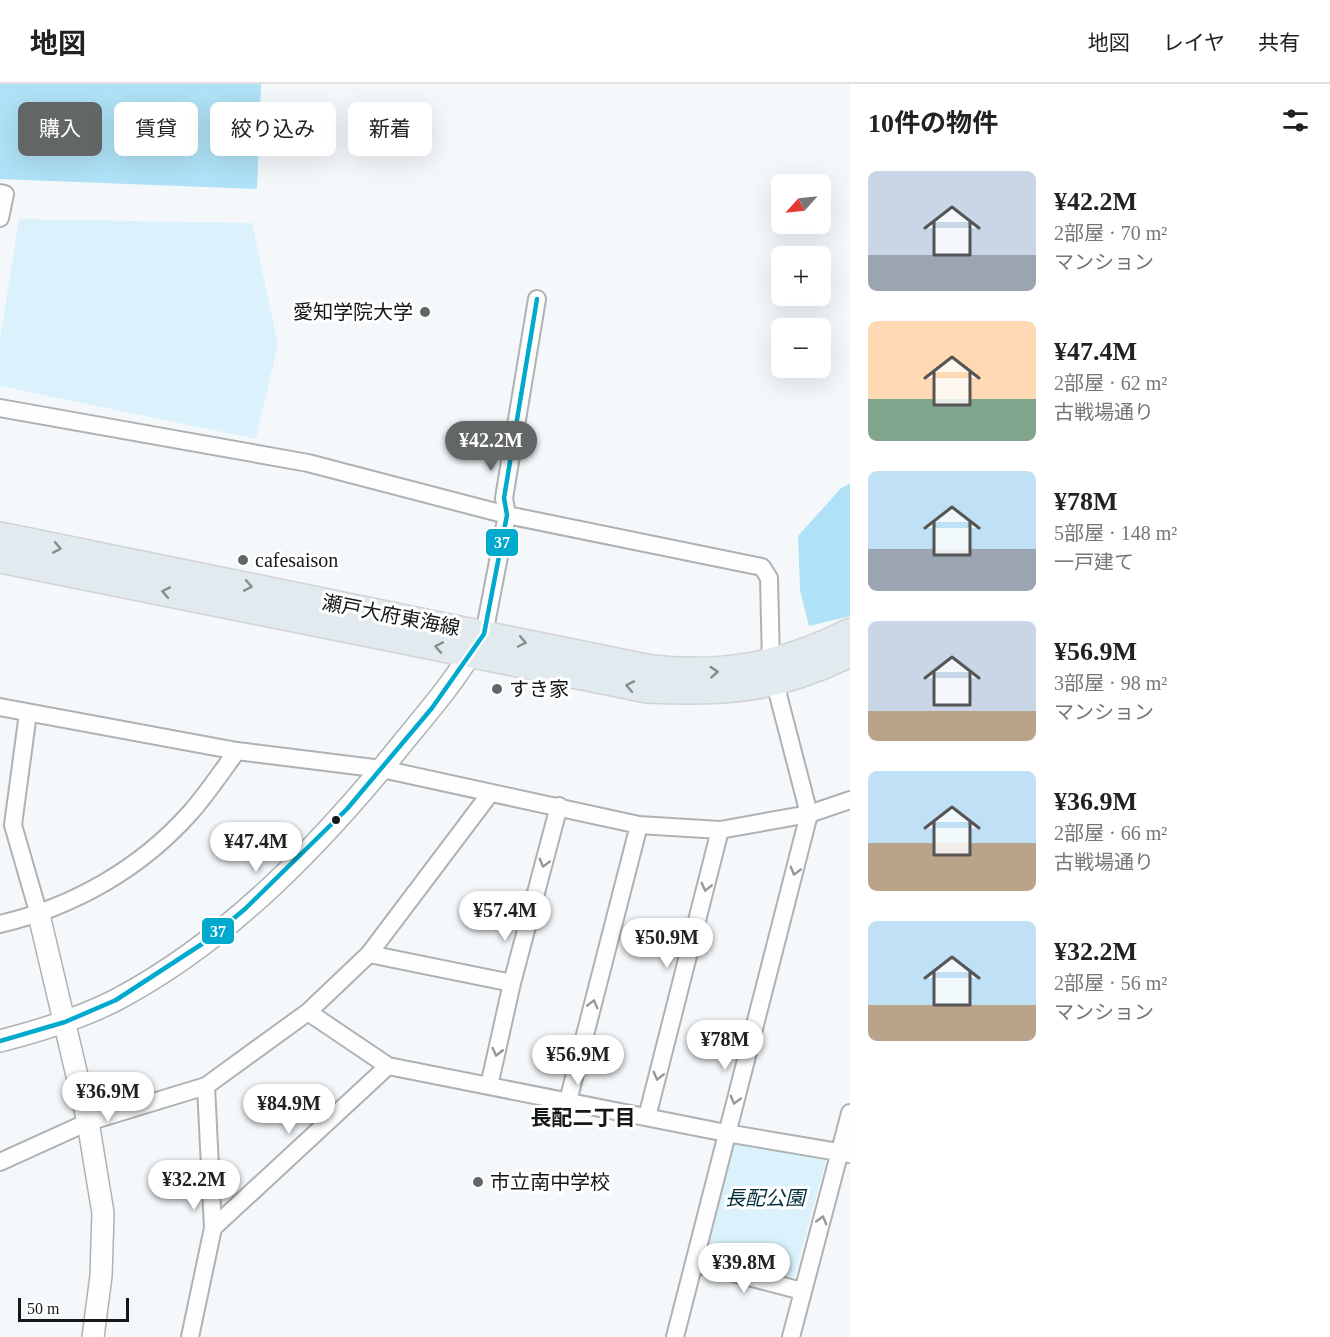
<!DOCTYPE html>
<html lang="ja">
<head>
<meta charset="utf-8">
<style>
	:root { --surface:#fff; --page:#f6f6f6; --text:#222; --muted:#767676; --line:#e0e0e0; --accent:#636667 }
	body { margin:0; font-family:"Times New Roman","Noto Sans JP",serif; background:var(--page); color:var(--text); height:100vh; display:flex; flex-direction:column; font-size:22px; white-space:nowrap }
	* { box-sizing:border-box; margin:0 }
	p { font-size:20px; color:var(--muted) }
	.icon { flex:none; width:33px; height:33px; fill:none; stroke:currentColor; stroke-width:2; stroke-linecap:round; stroke-linejoin:round }
	.map { position:relative; flex:1; overflow:hidden }
	.panel { display:flex; flex-direction:column; background:var(--surface); width:480px }
	.panel>* { flex:none }
	.hud { position:absolute; left:18px; top:18px; width:570px; height:54px; display:flex; gap:12px }
	.needle { width:39px; rotate:243deg }
	.buttons { position:absolute; left:771px; top:90px; display:grid; gap:12px }
	.buttons a { display:grid; place-items:center; width:60px; height:60px; border-radius:9px; background:var(--surface); box-shadow:0 6px 24px #0002; font-size:30px }
	.scale { position:absolute; left:18px; bottom:15px; width:111px; box-sizing:border-box; padding-left:6px; border:3px solid #151818; border-top:0; font-size:16px; line-height:21px; white-space:nowrap; color:#151818; -webkit-text-stroke:4px #fff; paint-order:stroke }
	.price { position:absolute; translate:-50% -51px; padding:0 14px; border-radius:21px; background:#fff; color:#222; font-size:20px; line-height:39px; filter:drop-shadow(0 2px 3px #0008) }
	.price::after { content:''; position:absolute; left:50%; top:36px; width:18px; height:14px; margin-left:-9px; background:inherit; clip-path:polygon(0 0,100% 0,50% 100%) }
	.price.selected { background:var(--accent); color:#fff }
	ul { padding:0; list-style:none }
	li { display:flex; align-items:center; gap:18px; height:150px; padding:0 18px }
	li span { display:grid; place-items:center; flex:none; width:168px; height:120px; border-radius:9px; color:#555 }
	li>.icon { margin-inline-start:auto }
	span .icon { width:72px; height:72px; fill:#fffc; stroke-width:1 }
	li b { font-size:26px }
	h2 { display:flex; justify-content:space-between; align-items:center; height:72px; padding:0 18px; font-size:26px }
	.chip { padding:0 21px; border-radius:9px; background:var(--surface); box-shadow:0 6px 24px #0002; font-size:21px; line-height:54px }
	.chip.selected { background:var(--accent); color:#fff }
	header { display:flex; align-items:center; gap:36px; box-sizing:border-box; height:84px; padding:0 30px; background:var(--surface); border-bottom:2px solid var(--line) }
	header strong { font-size:28px }
	nav { display:flex; gap:33px; margin-inline-start:auto; font-size:21px }
	main { display:flex; flex:1; min-height:0 }
	.map>svg:first-child { display:block }
	.green { fill:#dbf2fc }
	.forest { fill:#afe2f6 }
	.lines { fill:none; stroke-linecap:round; stroke-linejoin:round }
	.minor-casing { stroke:#afb1b2; stroke-width:20 }
	.tertiary-casing { stroke:#afb1b2; stroke-width:24 }
	.primary-casing { stroke:#d1d3d4; stroke-width:30 }
	.minor { stroke:#fefefe; stroke-width:16 }
	.tertiary { stroke:#fefefe; stroke-width:21 }
	.primary { stroke:#e1eaee; stroke-width:27 }
	.bus-1-casing { stroke:#fff; stroke-width:9 }
	.bus-1 { stroke:#00a9ce; stroke-width:4.5 }
	.oneway { stroke:#858c8e }
	.oneway2 { stroke:#959696 }
	.poi-dot { fill:#636667; stroke:#fff; stroke-width:2 }
	.bus-dot { fill:#151818; stroke:#fff; stroke-width:2 }
	.labels { text-anchor:middle; stroke-width:6; stroke-linejoin:round; paint-order:stroke }
	.poi-label { font-size:20px; fill:#151818; stroke:#fff; text-anchor:start }
	.street-label { font-size:20px; fill:#151818; stroke:#fff }
	.park-label { font-size:20px; font-style:italic; fill:#022f3d; stroke:#fff }
	.neighbourhood-label { font-size:21px; font-weight:bold; fill:#151818; stroke:#fff }
	.line-badge { stroke:#fff; stroke-width:2 }
	.badge-label { font-size:16px; text-anchor:middle; font-weight:bold; fill:#fff }
</style>
</head>
<body>
<header>
<strong>地図</strong>
<nav><a>地図</a><a>レイヤ</a><a>共有</a></nav>
</header>
<main>
<div class="map">
<svg width="850" height="1253" viewBox="0 0 850 1253">
	<rect width="100%" height="100%" fill="#f5f8fa"/>
	<path class="green" d="M19,135L252,139L278,260L256,355L0,302V255Z
		M734,1056L818,1068L826,1077L794,1194L703,1176Z"/>
	<path class="forest" d="M0,0H261L257,105L0,95Z
		M850,400V532L809,542L800,506L798,452L841,404Z"/>
	<g class="lines">
		<defs>
			<path id="minor" d="M0,109L5,110L0,134
				M0,324L308,379L507,431L762,483L769,494L771,580
				M478,558L484,550L507,431L504,414L537,215
				M0,623L237,667L382,685L639,741L720,746L809,730L850,716
				M28,629L13,741L39,831
				M0,840C73,823 140,785 190,729C207,710 222,687 237,667
				M369,870L512,899
				M308,928L388,982L726,1049L850,1070
				M489,1002L512,899L559,722
				M568,1017L639,741
				M647,1033L720,746
				M0,1078L88,1038L206,1002L308,928L369,870L489,711
				M213,1144L388,982
				M695,1179L802,1207
				M190,1253L213,1144L206,1002
				M675,1253L809,730L775,599
				M791,1253L850,1029"/>
			<path id="tertiary" d="M39,831L88,1038L103,1129L101,1192L93,1253
				M0,957C39,947 79,935 116,916C230,856 325,756 405,656C428,628 452,600 471,569"/>
			<path id="primary" d="M0,452L651,585C723,593 786,581 850,548
				M0,475L647,605C726,609 777,605 850,569"/>
		</defs>
		<use href="#minor" class="minor-casing"/>
		<use href="#tertiary" class="tertiary-casing"/>
		<use href="#primary" class="primary-casing"/>
		<use href="#minor" class="minor"/>
		<use href="#tertiary" class="tertiary"/>
		<use href="#primary" class="primary"/>
		<defs>
			<path id="bus-1" d="M0,957L65,938L116,916L205,858L245,825L347,725L432,624L484,550L507,431L504,414L537,215"/>
		</defs>
		<use href="#bus-1" class="bus-1-casing"/>
		<use href="#bus-1" class="bus-1"/>
	</g>
	<defs><path id="oneway-chevron" d="M-2-3.5L2.5 0L-2 3.5" fill="none" stroke-width="1.6" stroke-linecap="round" stroke-linejoin="round" transform="scale(1.5)"/></defs>
	<g class="oneway">
		<use href="#oneway-chevron" transform="translate(57 464) rotate(11)"/>
		<use href="#oneway-chevron" transform="translate(248 502) rotate(11)"/>
		<use href="#oneway-chevron" transform="translate(166 508) rotate(-169)"/>
		<use href="#oneway-chevron" transform="translate(522 558) rotate(12)"/>
		<use href="#oneway-chevron" transform="translate(439 563) rotate(-169)"/>
		<use href="#oneway-chevron" transform="translate(714 588) rotate(-4)"/>
		<use href="#oneway-chevron" transform="translate(630 602) rotate(-169)"/>
	</g>
	<g class="oneway2">
		<use href="#oneway-chevron" transform="translate(544 779) rotate(105)"/>
		<use href="#oneway-chevron" transform="translate(795 787) rotate(105)"/>
		<use href="#oneway-chevron" transform="translate(706 803) rotate(104)"/>
		<use href="#oneway-chevron" transform="translate(593 920) rotate(-76)"/>
		<use href="#oneway-chevron" transform="translate(497 968) rotate(103)"/>
		<use href="#oneway-chevron" transform="translate(658 992) rotate(104)"/>
		<use href="#oneway-chevron" transform="translate(735 1016) rotate(105)"/>
		<use href="#oneway-chevron" transform="translate(822 1136) rotate(-75)"/>
	</g>
	<g class="poi-dot">
		<circle cx="425" cy="228" r="6"/>
		<circle cx="243" cy="476" r="6"/>
		<circle cx="497" cy="605" r="6"/>
		<circle cx="478" cy="1098" r="6"/>
	</g>
	<circle class="bus-dot" cx="336" cy="736" r="5"/>
	<g class="labels">
		<g class="poi-label">
			<text x="413" y="235" text-anchor="end">愛知学院大学</text>
			<text x="255" y="483">cafesaison</text>
			<text x="509" y="612">すき家</text>
			<text x="490" y="1105">市立南中学校</text>
		</g>
		<g class="street-label">
			<text transform="translate(391 531) rotate(11)" y="7">瀬戸大府東海線</text>
		</g>
		<g class="park-label">
			<text x="765" y="1121">長配公園</text>
		</g>
		<g class="neighbourhood-label">
			<text x="583" y="1041">長配二丁目</text>
		</g>
	</g>
	<g class="line-badge">
		<rect x="485" y="444" width="34" height="29" rx="6" fill="#00a9ce"/>
		<rect x="201" y="833" width="34" height="28" rx="6" fill="#00a9ce"/>
	</g>
	<g class="badge-label">
		<text x="502" y="464">37</text>
		<text x="218" y="853">37</text>
	</g>
</svg>
<div class="buttons">
<a><svg class="needle" viewBox="-14 -14 28 28"><path d="M0-13l5 13h-10z" fill="#e53935"/><path d="M0 13l5-13h-10z" fill="#767676"/></svg></a>
<a>+</a>
<a>−</a>
</div>
<div class="scale">50 m</div>
<b class="price selected" style="left:491px;top:388px">¥42.2M</b>
<b class="price" style="left:256px;top:789px">¥47.4M</b>
<b class="price" style="left:505px;top:858px">¥57.4M</b>
<b class="price" style="left:667px;top:885px">¥50.9M</b>
<b class="price" style="left:725px;top:987px">¥78M</b>
<b class="price" style="left:578px;top:1002px">¥56.9M</b>
<b class="price" style="left:108px;top:1039px">¥36.9M</b>
<b class="price" style="left:289px;top:1051px">¥84.9M</b>
<b class="price" style="left:194px;top:1127px">¥32.2M</b>
<b class="price" style="left:744px;top:1210px">¥39.8M</b>
<div class="hud">
<a class="chip selected">購入</a>
<a class="chip">賃貸</a>
<a class="chip">絞り込み</a>
<a class="chip">新着</a>
</div>
</div>
<section class="panel">
<h2>10件の物件<svg class="icon" aria-label="filters" viewBox="0 0 24 24"><path d="M4 7h16M4 17h16"/><circle cx="9" cy="7" r="2"/><circle cx="15" cy="17" r="2"/></svg></h2>
<ul>
<li><span style="background:linear-gradient(#c9d6e8 70%,#9aa5b1 0)"><svg class="icon" aria-label="home" viewBox="0 0 24 24"><path d="M3 11l9-7 9 7M6 9v11h12V9"/></svg></span><div><b>¥42.2M</b><p>2部屋 · 70 m²</p><p>マンション</p></div></li>
<li><span style="background:linear-gradient(#ffd9b3 65%,#7fa58c 0)"><svg class="icon" aria-label="home" viewBox="0 0 24 24"><path d="M3 11l9-7 9 7M6 9v11h12V9"/></svg></span><div><b>¥47.4M</b><p>2部屋 · 62 m²</p><p>古戦場通り</p></div></li>
<li><span style="background:linear-gradient(#bfe0f5 65%,#9aa5b1 0)"><svg class="icon" aria-label="home" viewBox="0 0 24 24"><path d="M3 11l9-7 9 7M6 9v11h12V9"/></svg></span><div><b>¥78M</b><p>5部屋 · 148 m²</p><p>一戸建て</p></div></li>
<li><span style="background:linear-gradient(#c9d6e8 75%,#b9a48a 0)"><svg class="icon" aria-label="home" viewBox="0 0 24 24"><path d="M3 11l9-7 9 7M6 9v11h12V9"/></svg></span><div><b>¥56.9M</b><p>3部屋 · 98 m²</p><p>マンション</p></div></li>
<li><span style="background:linear-gradient(#bfe0f5 60%,#b9a48a 0)"><svg class="icon" aria-label="home" viewBox="0 0 24 24"><path d="M3 11l9-7 9 7M6 9v11h12V9"/></svg></span><div><b>¥36.9M</b><p>2部屋 · 66 m²</p><p>古戦場通り</p></div></li>
<li><span style="background:linear-gradient(#bfe0f5 70%,#b9a48a 0)"><svg class="icon" aria-label="home" viewBox="0 0 24 24"><path d="M3 11l9-7 9 7M6 9v11h12V9"/></svg></span><div><b>¥32.2M</b><p>2部屋 · 56 m²</p><p>マンション</p></div></li>
</ul>
</section>
</main>
</body>
</html>
